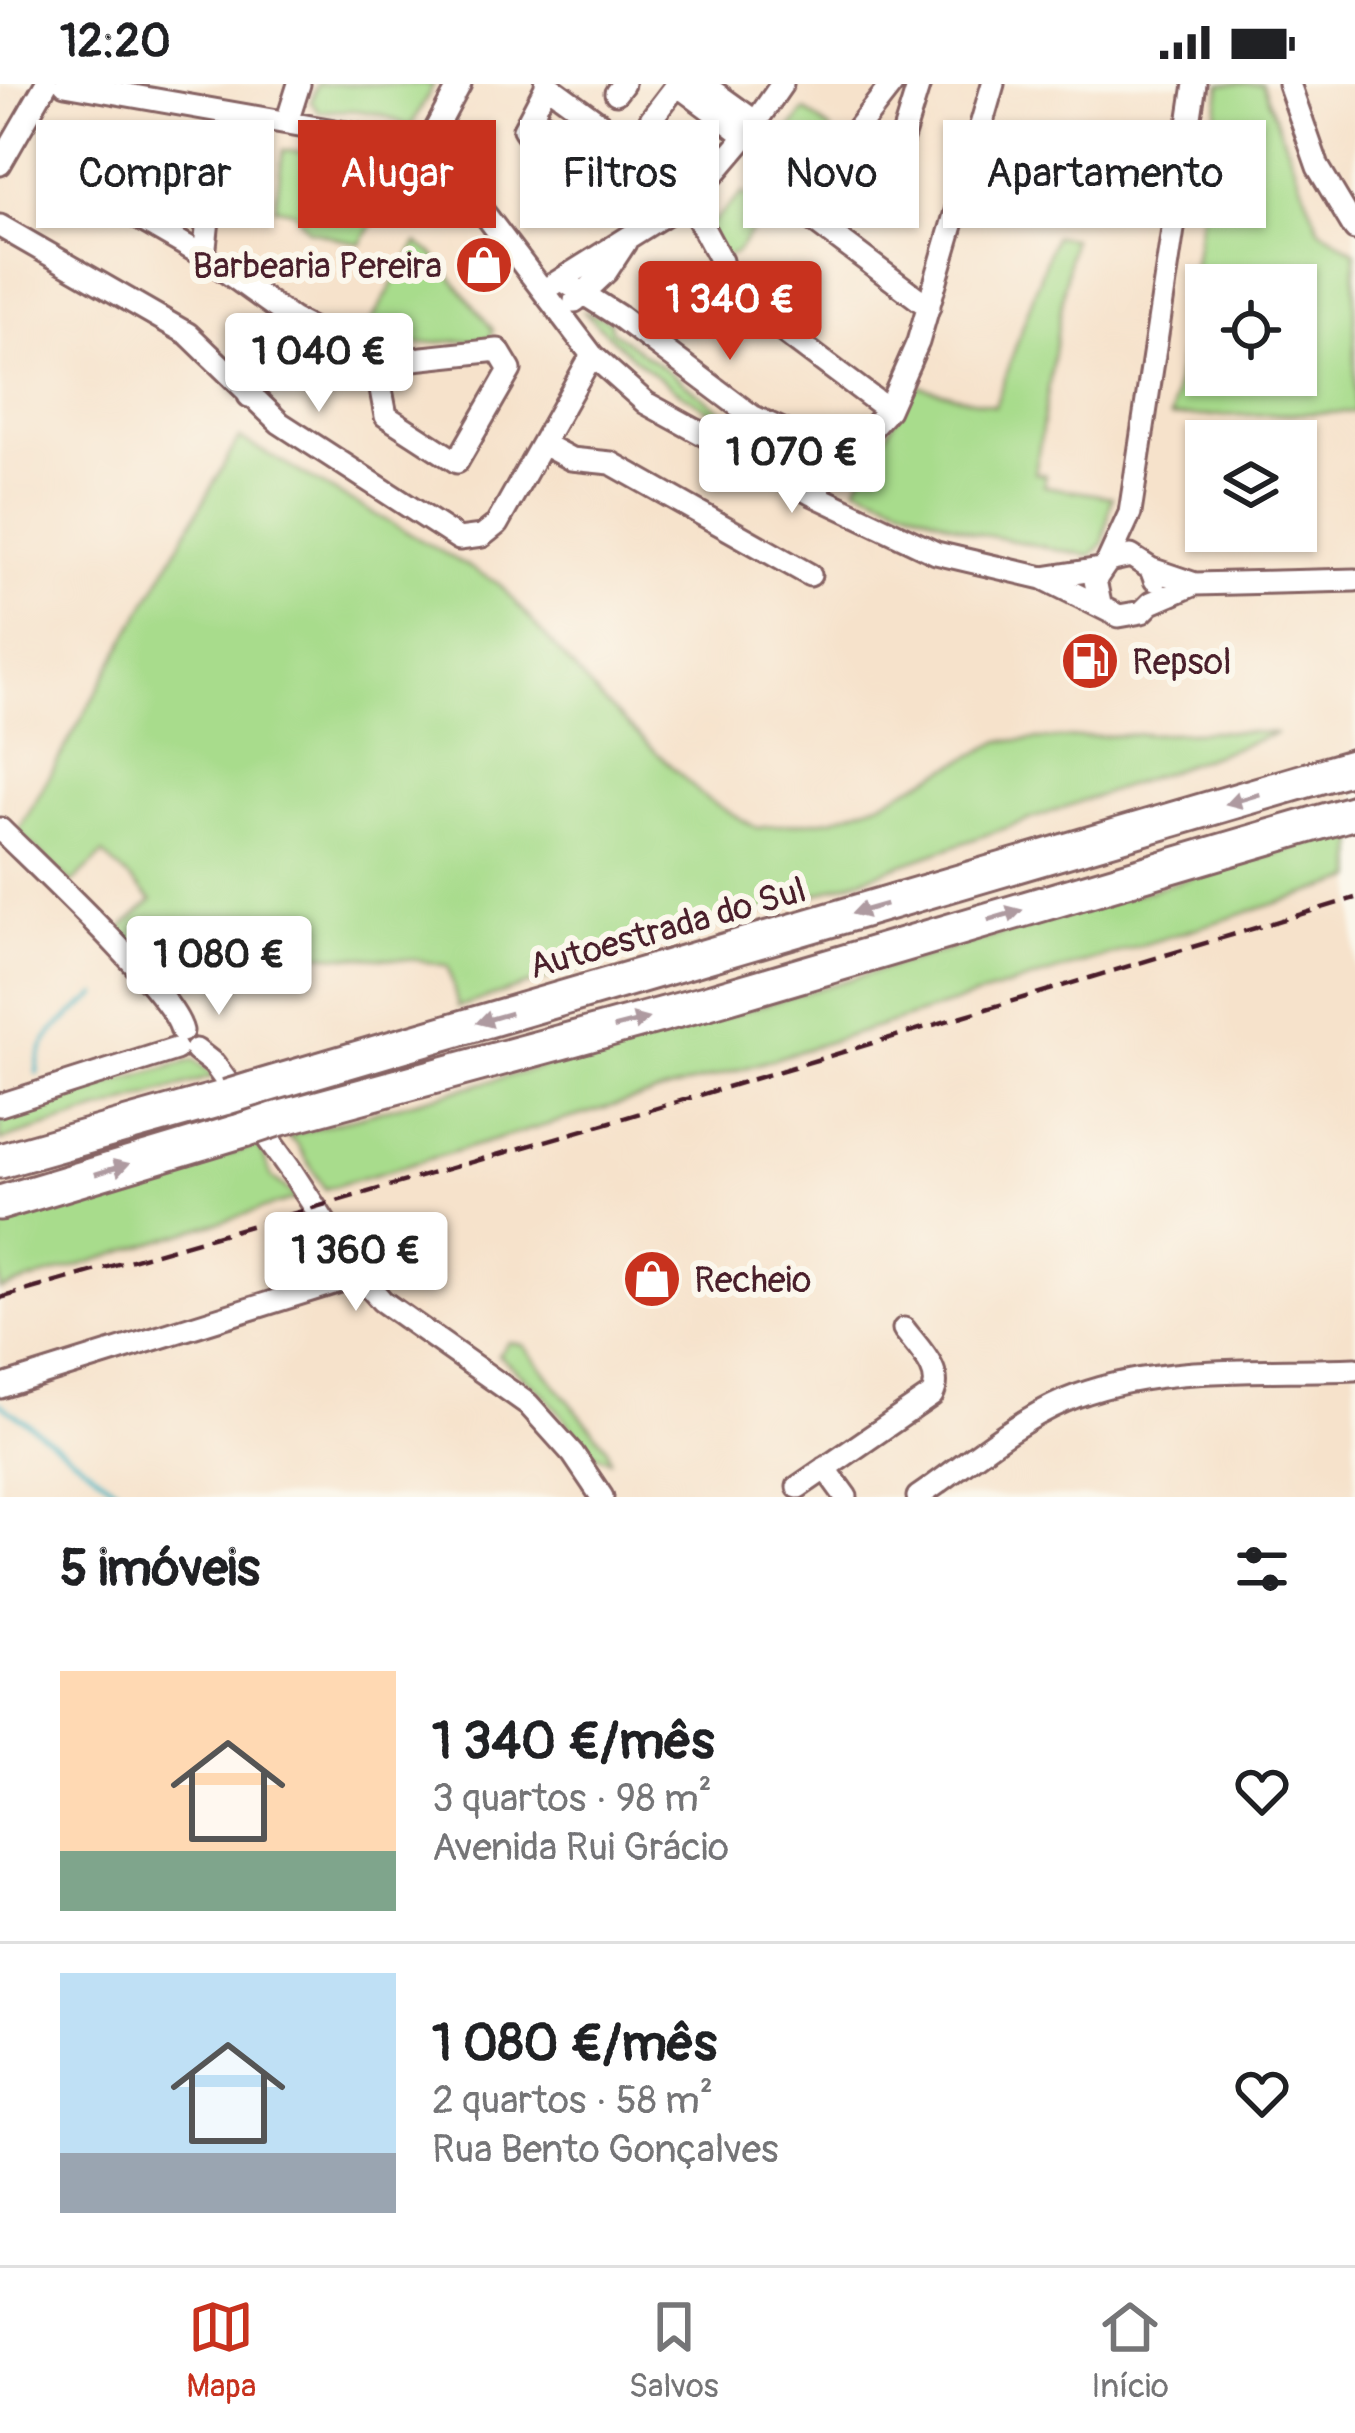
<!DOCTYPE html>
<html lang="pt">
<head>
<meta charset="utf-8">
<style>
	:root { --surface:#fff; --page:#f2f2f2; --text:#202124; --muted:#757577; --line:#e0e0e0; --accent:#c8321e }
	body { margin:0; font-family:Pangolin,sans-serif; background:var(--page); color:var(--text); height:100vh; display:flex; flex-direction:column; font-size:45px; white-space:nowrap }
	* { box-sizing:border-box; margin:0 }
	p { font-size:39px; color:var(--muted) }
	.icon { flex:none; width:66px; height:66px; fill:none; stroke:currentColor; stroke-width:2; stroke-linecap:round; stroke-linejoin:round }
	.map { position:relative; height:1413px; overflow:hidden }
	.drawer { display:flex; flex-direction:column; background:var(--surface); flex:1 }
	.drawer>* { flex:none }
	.hud { position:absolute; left:36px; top:36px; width:1284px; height:108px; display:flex; gap:24px }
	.fabs { position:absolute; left:1185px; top:180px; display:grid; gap:24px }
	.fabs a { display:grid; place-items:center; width:132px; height:132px; border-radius:0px; background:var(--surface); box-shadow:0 3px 9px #0004; font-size:60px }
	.price { position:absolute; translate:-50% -102px; padding:0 27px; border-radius:12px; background:#fff; color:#222; font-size:39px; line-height:78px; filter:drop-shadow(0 3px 6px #0008) }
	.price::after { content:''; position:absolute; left:50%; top:72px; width:36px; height:27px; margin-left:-18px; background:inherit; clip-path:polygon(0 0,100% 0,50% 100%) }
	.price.active { background:var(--accent); color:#fff }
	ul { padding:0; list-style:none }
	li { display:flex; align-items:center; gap:36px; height:300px; padding:0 60px }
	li+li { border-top:3px solid var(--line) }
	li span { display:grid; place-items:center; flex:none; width:336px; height:240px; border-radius:0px; color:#555 }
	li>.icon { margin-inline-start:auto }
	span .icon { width:144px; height:144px; fill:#fffc; stroke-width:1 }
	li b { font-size:51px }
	h2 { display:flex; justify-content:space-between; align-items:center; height:144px; padding:0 60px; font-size:51px }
	.pill { padding:0 42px; border-radius:0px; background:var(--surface); box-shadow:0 3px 9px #0004; font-size:42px; line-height:108px }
	.pill.active { background:var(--accent); color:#fff }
	.status { display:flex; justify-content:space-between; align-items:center; height:84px; padding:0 60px; background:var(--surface); direction:ltr }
	.status svg { height:33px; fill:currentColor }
	.tab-bar { display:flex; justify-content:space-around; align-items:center; height:168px; border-top:3px solid var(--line); background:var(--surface); font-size:33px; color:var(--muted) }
	.tab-bar a { display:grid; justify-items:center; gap:6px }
	.tab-bar .active { color:var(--accent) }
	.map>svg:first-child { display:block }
	.green { fill:#a8dc8c; stroke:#797e5c; stroke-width:3; fill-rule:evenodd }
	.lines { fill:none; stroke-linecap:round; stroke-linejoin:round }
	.stream { stroke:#43b1bf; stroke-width:4.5 }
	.minor-casing { stroke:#866363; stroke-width:27 }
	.highway-casing { stroke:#866363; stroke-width:39 }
	.minor { stroke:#fff; stroke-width:21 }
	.highway { stroke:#fff; stroke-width:33 }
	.rail { stroke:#4a1f2b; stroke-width:4.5; stroke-dasharray:18 9; stroke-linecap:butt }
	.highway-bridge-casing { stroke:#866363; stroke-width:39; stroke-linecap:butt }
	.highway-bridge { stroke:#fff; stroke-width:33 }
	.oneway { fill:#ae9aa0 }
	.labels { text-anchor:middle; stroke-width:12; stroke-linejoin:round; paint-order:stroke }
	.poi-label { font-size:36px; fill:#4a1f2b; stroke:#fbf7ec; text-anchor:start }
	.street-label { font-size:36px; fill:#4a1f2b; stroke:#fbf7ec }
</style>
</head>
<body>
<div class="status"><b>12:20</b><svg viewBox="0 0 49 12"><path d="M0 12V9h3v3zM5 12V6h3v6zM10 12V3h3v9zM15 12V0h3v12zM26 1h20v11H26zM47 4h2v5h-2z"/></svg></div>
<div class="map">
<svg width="1355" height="1413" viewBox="0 0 1355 1413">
	<rect width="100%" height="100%" fill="#fbf7ec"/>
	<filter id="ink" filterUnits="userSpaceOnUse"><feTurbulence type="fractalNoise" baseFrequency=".00833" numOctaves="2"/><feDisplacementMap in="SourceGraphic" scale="24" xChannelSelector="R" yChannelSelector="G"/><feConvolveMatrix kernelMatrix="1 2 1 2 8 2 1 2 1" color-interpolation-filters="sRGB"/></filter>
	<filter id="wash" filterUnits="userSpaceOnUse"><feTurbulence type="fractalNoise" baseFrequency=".004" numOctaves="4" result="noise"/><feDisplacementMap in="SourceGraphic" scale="48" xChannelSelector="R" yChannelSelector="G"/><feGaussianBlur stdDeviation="2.7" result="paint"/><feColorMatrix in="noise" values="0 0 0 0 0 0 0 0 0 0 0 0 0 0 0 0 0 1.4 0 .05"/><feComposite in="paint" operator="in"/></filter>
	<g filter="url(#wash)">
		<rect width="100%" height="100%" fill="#f6e2cb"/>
		<path class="green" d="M317,0H434L410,44C382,26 352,24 319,28L311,18Z
			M1221,0H1262L1319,144L1355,168V328L1171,333ZM1206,201H1296V291H1206Z
			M805,26L832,47L822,60L845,78L816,117L763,82Z
			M328,64L370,66L405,83L361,160L308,146L295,128L275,123L283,66L325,71Z
			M1003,83L1067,95L1060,131L996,119Z
			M743,109L767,127L736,169L720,174L704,146Z
			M1054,152L1072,154L1035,389L1045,391L1044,402L1112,413L1103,460L1090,472L974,449L856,402L916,301L995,322Z
			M417,159L432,169L493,246L490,255L366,263L353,259L365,248Z
			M582,226L610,237L611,246L735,336L789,355L817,375L813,386C793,389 794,379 783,367C771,353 746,346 728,346L723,334C668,305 626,270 582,226Z
			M239,354L499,500L603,618L706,715L757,744L832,735L885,716L1001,657L1214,647L1277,649L823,808L458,923L448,882L418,876L276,868L202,875L194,868L173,869L153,881L120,846L152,816L103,770L72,799L18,748Z
			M1355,745V795L748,983L325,1105L297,1060L287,1052L679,946Z
			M194,976L215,992L0,1057V1031Z
			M259,1061L272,1094L298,1114L0,1206V1140Z
			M509,1258L523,1261L606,1362L610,1376L595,1371L544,1310L498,1271Z"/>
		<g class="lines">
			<path class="stream" d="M37,989C38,949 67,935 97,911
				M0,1035L36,1023V1017
				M0,1319L128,1413"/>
		</g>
	</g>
	<g filter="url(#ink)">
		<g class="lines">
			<defs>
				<path id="minor" d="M65,0L380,55L432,79L468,108L592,271L646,319L812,410L936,469L1043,494L1119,532L1142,528L1151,519L1195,500
					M546,0L628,60L564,102L524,45L547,1
					M676,0L746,52
					M703,0L756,38
					M892,0L849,55L892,87L919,0
					M1289,0L1318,83L1355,145
					M616,9L623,0
					M531,32L551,44L570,69
					M651,35L677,1
					M287,38L299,0
					M421,73L460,0
					M0,80L46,0
					M688,116L721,177L727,205L888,326
					M797,124L929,223
					M0,142L188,250L280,339L459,455L482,452L497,440L592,271
					M204,172L109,117L120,98L211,109L204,172L292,235L249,312
					M562,196L620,233L752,332L789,349L836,383
					M551,202L696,111L746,52L782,0
					M575,217L606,188L625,159
					M292,235L376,279L498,266L510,286L457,378L386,332L376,279
					M543,360L571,375L611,379L810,491
					M812,410L888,326L918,258L993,0
					M1108,477L1130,429L1195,0
					M1151,485L1195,500L1355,496
					M1043,494L1100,485
					M1100,520L1095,496L1108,477L1131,472L1151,485L1155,496
					M0,745C35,780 174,909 182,947
					M196,966L214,980L292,1088L359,1191L382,1217L528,1320L573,1370L602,1413
					M0,1021L176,965
					M0,1303L359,1191
					M825,1384L846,1413
					M798,1403L932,1311C945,1288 918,1264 904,1245
					M918,1413C965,1381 1011,1340 1064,1317C1153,1279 1260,1289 1355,1285"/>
				<path id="highway" d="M253,1005L1355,682
					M274,1036L705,919L1355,728
					M0,1077L227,1013
					M0,1119L247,1045"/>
			</defs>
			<use href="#minor" class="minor-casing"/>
			<use href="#highway" class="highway-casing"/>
			<use href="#minor" class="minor"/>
			<use href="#highway" class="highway"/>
			<path class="rail" d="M0,1214L604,1040L1355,814"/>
			<defs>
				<path id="highway-bridge" d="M227,1013L253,1005
					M247,1045L274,1036"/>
			</defs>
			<use href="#highway-bridge" class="highway-bridge-casing"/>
			<use href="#highway-bridge" class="highway-bridge"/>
		</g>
		<defs><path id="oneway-solid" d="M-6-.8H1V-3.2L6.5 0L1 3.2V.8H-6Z" transform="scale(3)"/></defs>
		<g class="oneway">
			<use href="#oneway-solid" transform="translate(1243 715) rotate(164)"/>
			<use href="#oneway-solid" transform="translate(869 825) rotate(164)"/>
			<use href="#oneway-solid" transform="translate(1005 831) rotate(-16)"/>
			<use href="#oneway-solid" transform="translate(494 934) rotate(164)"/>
			<use href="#oneway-solid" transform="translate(631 939) rotate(-15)"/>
			<use href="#oneway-solid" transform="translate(112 1085) rotate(-17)"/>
		</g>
	</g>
	<defs>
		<symbol id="shop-disc" viewBox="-11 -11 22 22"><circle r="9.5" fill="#c8321e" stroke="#fbf7ec"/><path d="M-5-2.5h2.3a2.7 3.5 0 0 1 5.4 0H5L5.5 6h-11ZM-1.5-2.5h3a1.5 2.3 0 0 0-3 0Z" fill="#fff"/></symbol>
		<symbol id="fuel-disc" viewBox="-11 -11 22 22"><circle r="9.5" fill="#c8321e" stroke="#fbf7ec"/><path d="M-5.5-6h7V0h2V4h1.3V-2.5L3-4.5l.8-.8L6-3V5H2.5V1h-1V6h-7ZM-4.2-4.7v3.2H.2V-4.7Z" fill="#fff"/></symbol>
	</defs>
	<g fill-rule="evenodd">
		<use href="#shop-disc" x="451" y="148" width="66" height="66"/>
		<use href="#fuel-disc" x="1057" y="544" width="66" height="66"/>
		<use href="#shop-disc" x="619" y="1162" width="66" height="66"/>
	</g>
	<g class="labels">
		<g class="poi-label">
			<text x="442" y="194" text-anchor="end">Barbearia Pereira</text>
			<text x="1132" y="590">Repsol</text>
			<text x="694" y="1208">Recheio</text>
		</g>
		<g class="street-label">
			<text transform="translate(667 843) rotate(-16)" y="13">Autoestrada do Sul</text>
		</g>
	</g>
</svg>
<div class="fabs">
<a><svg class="icon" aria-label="locate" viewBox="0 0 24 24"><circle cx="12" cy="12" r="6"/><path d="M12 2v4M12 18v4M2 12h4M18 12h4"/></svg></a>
<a><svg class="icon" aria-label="layers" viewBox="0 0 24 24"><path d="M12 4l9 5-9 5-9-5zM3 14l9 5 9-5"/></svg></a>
</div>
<b class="price active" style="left:730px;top:279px">1 340 €</b>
<b class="price" style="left:319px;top:331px">1 040 €</b>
<b class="price" style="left:792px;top:432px">1 070 €</b>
<b class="price" style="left:219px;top:934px">1 080 €</b>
<b class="price" style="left:356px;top:1230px">1 360 €</b>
<div class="hud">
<a class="pill">Comprar</a>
<a class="pill active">Alugar</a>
<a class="pill">Filtros</a>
<a class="pill">Novo</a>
<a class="pill">Apartamento</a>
</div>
</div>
<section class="drawer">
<h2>5 imóveis<svg class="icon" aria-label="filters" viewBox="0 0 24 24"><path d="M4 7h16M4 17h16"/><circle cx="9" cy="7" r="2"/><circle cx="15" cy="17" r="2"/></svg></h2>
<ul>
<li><span style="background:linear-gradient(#ffd9b3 75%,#7fa58c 0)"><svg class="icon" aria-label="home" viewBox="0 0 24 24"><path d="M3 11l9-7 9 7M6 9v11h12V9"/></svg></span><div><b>1 340 €/mês</b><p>3 quartos · 98 m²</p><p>Avenida Rui Grácio</p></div><svg class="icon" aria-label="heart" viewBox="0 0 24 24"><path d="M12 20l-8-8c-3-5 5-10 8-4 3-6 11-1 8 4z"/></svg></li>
<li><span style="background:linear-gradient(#bfe0f5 75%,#9aa5b1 0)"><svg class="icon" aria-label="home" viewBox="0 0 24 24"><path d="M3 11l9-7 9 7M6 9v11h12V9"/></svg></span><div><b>1 080 €/mês</b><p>2 quartos · 58 m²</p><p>Rua Bento Gonçalves</p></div><svg class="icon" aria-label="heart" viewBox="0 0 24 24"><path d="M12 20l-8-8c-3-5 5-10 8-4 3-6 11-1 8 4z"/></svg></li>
</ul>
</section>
<nav class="tab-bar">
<a class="active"><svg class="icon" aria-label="map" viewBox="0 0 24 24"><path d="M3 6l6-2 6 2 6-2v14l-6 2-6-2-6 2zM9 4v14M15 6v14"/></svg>Mapa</a>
<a><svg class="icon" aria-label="saved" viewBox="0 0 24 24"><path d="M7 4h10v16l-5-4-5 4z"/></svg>Salvos</a>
<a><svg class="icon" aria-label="home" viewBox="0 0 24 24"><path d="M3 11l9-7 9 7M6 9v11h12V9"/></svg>Início</a>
</nav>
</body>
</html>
